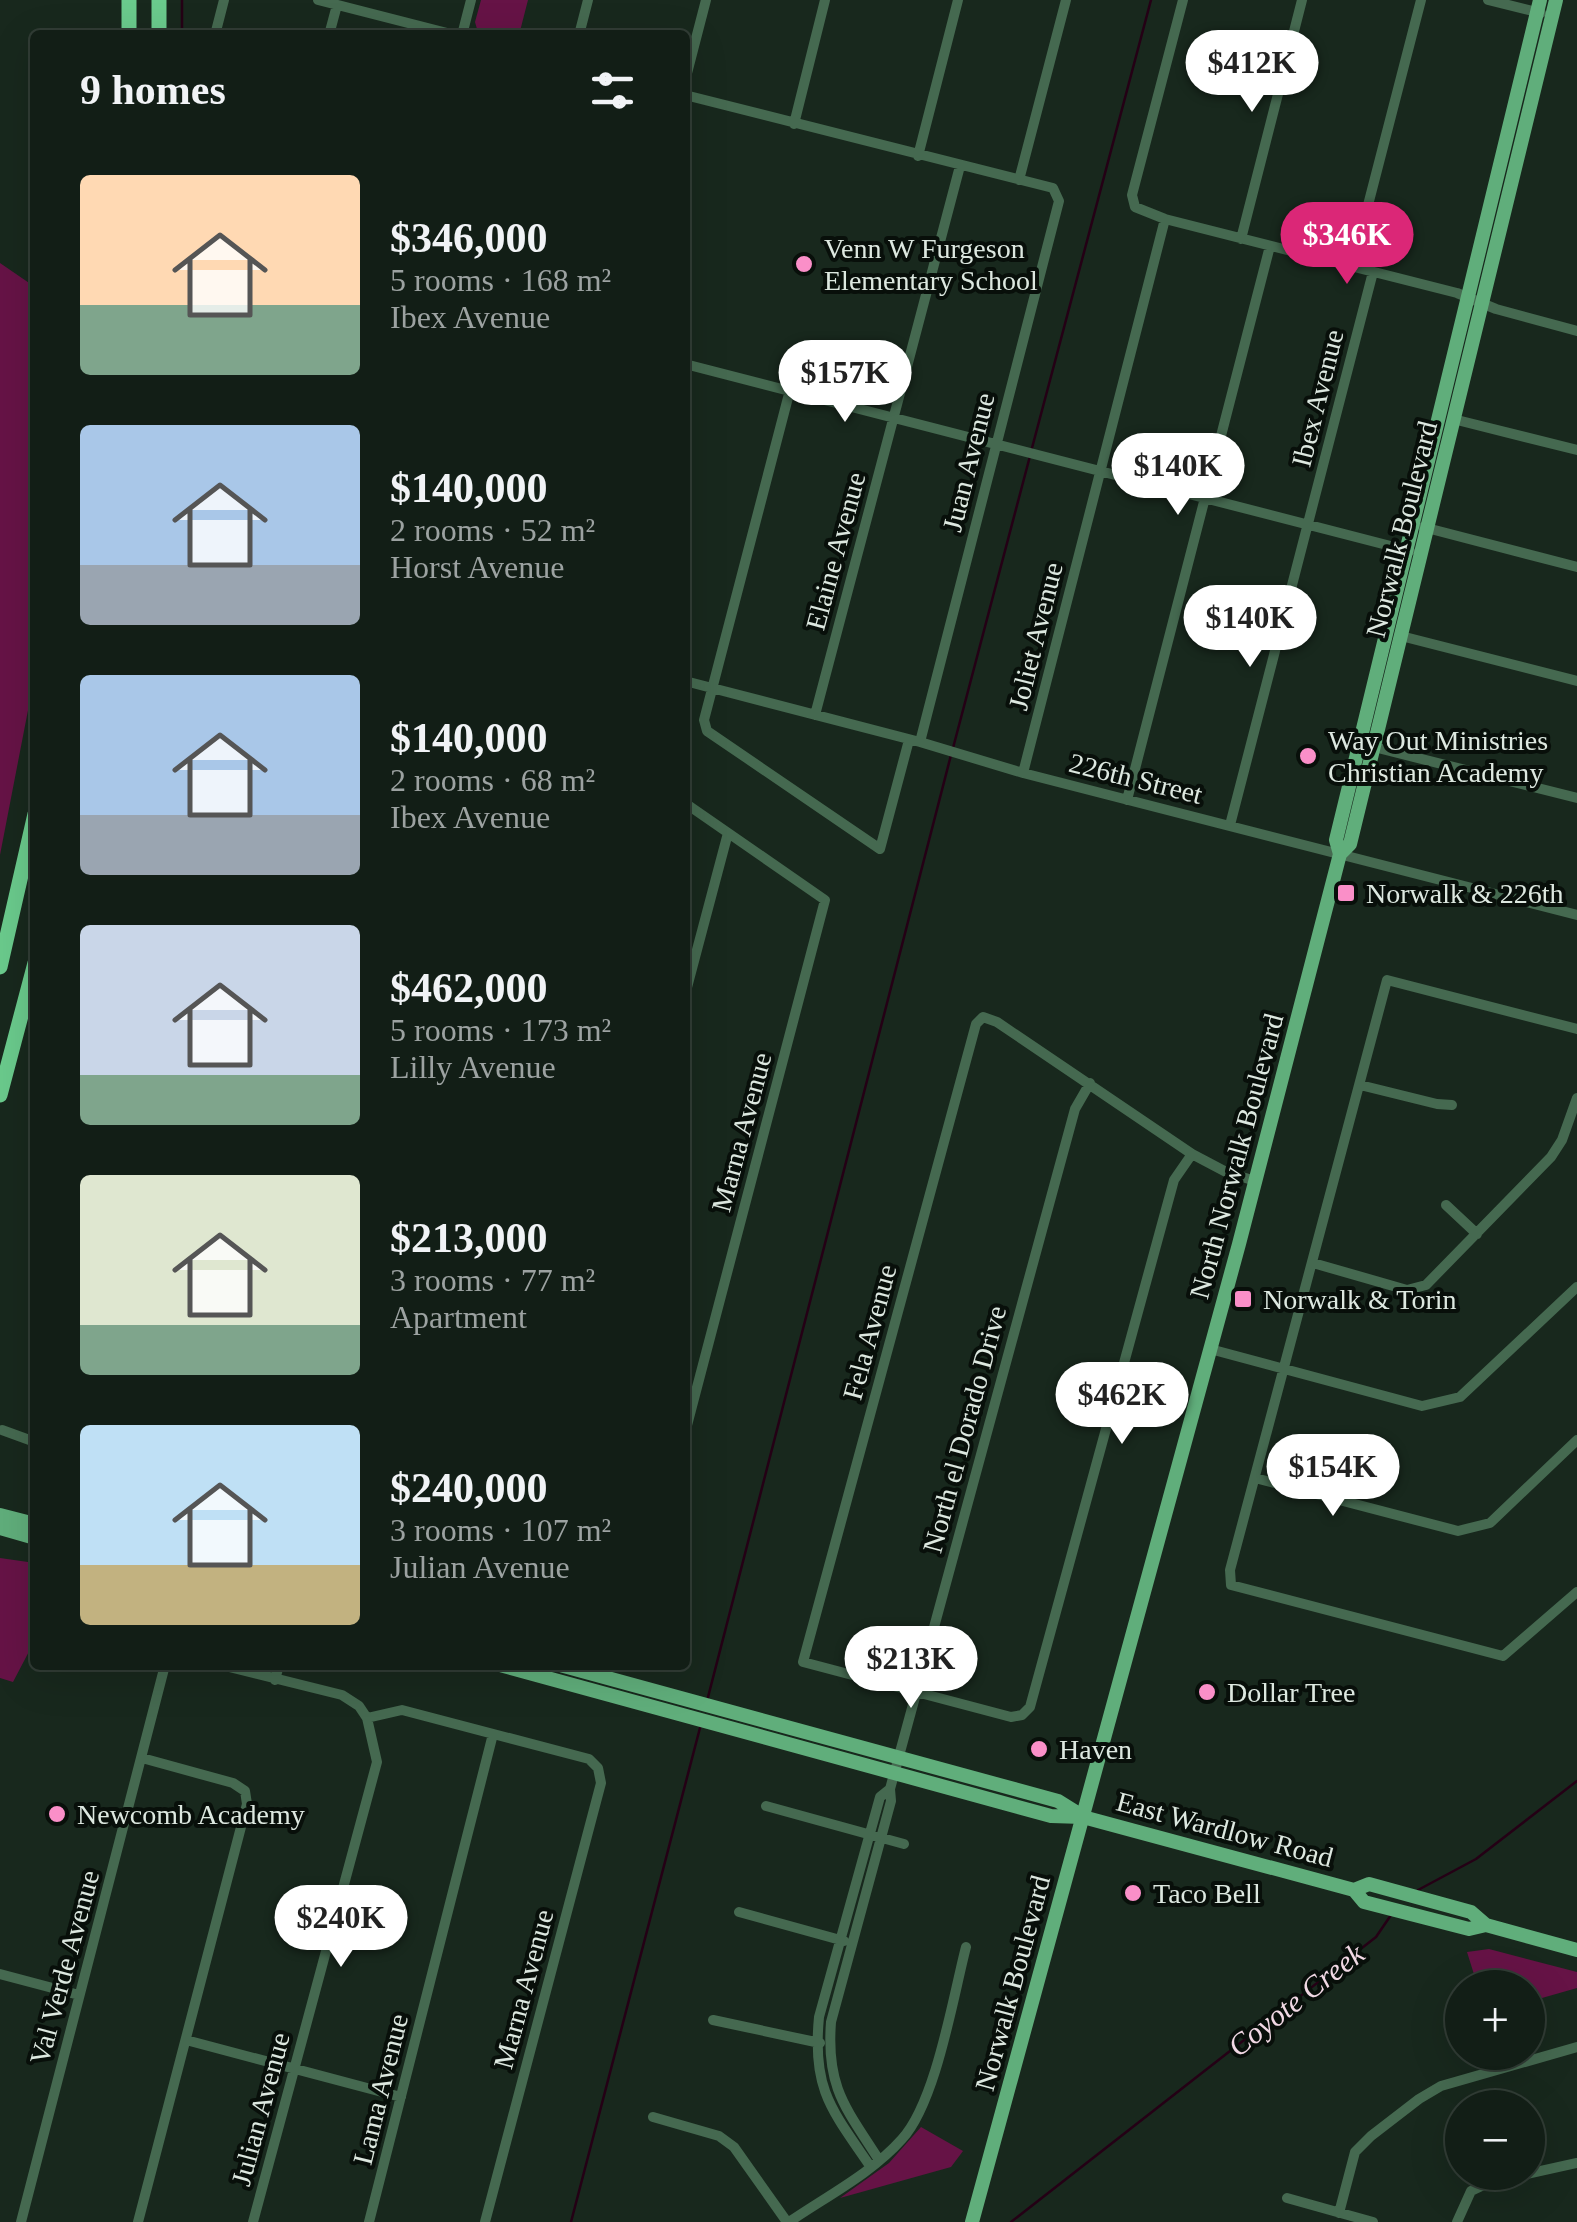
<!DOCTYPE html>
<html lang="en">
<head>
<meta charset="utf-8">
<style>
	:root { --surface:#121e16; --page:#1b271f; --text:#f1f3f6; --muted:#9ca2a1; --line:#313c35; --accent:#db2777 }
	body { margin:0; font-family:Georgia,serif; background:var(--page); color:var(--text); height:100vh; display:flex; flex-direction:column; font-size:38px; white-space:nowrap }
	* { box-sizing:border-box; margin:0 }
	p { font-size:32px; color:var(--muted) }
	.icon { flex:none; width:55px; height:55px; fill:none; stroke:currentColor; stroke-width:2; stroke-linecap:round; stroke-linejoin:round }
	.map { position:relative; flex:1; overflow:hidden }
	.side { position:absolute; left:30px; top:30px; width:660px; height:1640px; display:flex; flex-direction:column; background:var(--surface); border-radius:10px; box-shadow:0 10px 40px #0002,0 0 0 2px var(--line) }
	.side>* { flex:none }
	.tools { position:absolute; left:1445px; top:1970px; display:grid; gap:20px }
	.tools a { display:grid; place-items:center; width:100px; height:100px; border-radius:50%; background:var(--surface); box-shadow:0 10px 40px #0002,0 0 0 2px var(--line); font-size:50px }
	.price { position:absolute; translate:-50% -85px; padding:0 22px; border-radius:35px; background:#fff; color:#222; font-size:32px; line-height:65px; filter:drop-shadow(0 2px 5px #0008) }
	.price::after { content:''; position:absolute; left:50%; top:60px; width:30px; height:22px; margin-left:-15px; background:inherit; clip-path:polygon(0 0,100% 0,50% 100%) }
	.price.on { background:var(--accent); color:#fff }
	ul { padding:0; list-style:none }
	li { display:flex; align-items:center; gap:30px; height:250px; padding:0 50px }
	li span { display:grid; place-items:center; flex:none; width:280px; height:200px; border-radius:10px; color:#555 }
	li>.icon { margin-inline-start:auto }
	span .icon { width:120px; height:120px; fill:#fffc; stroke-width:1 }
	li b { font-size:42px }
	h2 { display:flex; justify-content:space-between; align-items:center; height:120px; padding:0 50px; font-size:42px }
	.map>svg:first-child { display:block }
	.green { fill:#661346 }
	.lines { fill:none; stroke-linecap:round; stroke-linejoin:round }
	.stream { stroke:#240015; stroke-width:2.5 }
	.minor { stroke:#456950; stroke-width:10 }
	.major { stroke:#60ae7b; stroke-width:14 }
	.highway { stroke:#6aca8c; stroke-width:15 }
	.poi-dot { fill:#fa8fc8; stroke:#080f0a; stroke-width:4 }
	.labels { text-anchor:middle; stroke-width:8; stroke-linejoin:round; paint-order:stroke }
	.poi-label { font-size:28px; fill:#dde8e0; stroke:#080f0a; text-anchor:start }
	.street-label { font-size:28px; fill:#dde8e0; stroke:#080f0a }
	.water-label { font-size:30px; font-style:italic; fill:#f2d9e5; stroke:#080f0a }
</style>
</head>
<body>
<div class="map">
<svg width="1577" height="2222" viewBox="0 0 1577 2222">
	<rect width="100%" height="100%" fill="#18281d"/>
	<path class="green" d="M481,0H528L519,35H495L477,29L475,22Z
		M0,263L35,287V674L0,855Z
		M0,1558L35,1563V1640L13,1682L0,1678Z
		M1489,1949L1577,1972V1988L1528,2002V1988L1478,1987L1467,1952Z
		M921,2127L963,2151L951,2167L840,2198L889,2163Z"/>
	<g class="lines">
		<path class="stream" d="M182,35V0
			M1032,448L1151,0
			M953,748L1030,456
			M707,1701L951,755
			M1418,1890L1476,1859L1577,1781
			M571,2222L701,1724
			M1011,2222L1376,1937L1391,1915"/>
		<path class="minor" d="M318,0L455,35
			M1183,0L1132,195L1135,207L1165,219L1457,293L1496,309L1577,331
			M1488,0L1541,13
			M215,35L224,0
			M329,35L337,5
			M462,35L471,0
			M579,35L588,0
			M685,81L706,0
			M685,95L1053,188L1059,201L920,742
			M794,124L825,0
			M918,156L958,0
			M1019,180L1066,0
			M1241,239L1302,0
			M1352,267L1421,0
			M685,364L1410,551
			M790,390L704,720L707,731L880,849L909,740
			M1453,419L1577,450
			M1423,527L1577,567
			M1401,636L1577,681
			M685,681L920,742L1023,773L1577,915
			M815,715L960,166
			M1370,746L1577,798
			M1023,773L1165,219
			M1127,800L1270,246
			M685,803L825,900L685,1433
			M1230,825L1373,272
			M685,995L728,833
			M1577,1029L1387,980L1230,1570L1231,1585L1503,1656L1577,1592
			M1360,1085L1437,1104L1452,1105
			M1192,1154L1174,1180L1030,1707L1022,1715L1011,1717L803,1662L976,1024L983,1017L997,1022L1192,1154L1228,1173L1256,1181
			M1446,1205L1477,1234
			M1313,1263L1407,1290L1426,1285L1551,1157L1562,1140L1577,1098
			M1210,1349L1422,1406L1460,1397L1577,1287
			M2,1430L35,1442
			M1255,1478L1458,1531L1490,1523L1577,1440
			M221,1665L342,1695L359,1706L367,1718L402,1710L589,1759L598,1768L601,1783L485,2222
			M275,1680L279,1665
			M766,1806L904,1844
			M739,1912L844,1941
			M0,1974L79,1995
			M713,2020L820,2043
			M186,2040L401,2097
			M653,2117L719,2136L734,2147L787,2222
			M879,2160C846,2108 826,2088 831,2022L891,1801L890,1789L1075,1109L1090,1083
			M870,2166C831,2109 812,2089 819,2017L880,1797L890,1789
			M1287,2198L1373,2222
			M1339,2213L1355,2152L1371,2136L1419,2099L1441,2086L1577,2047
			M21,2222L165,1665
			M138,2222L247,1804L245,1791L233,1783L142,1758
			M253,2222L377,1762L367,1718
			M369,2222L493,1734
			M789,2222C827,2196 872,2173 902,2139C936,2102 953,1997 966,1947
			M1457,2222L1471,2191L1490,2182L1577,2163"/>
		<path class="major" d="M1340,854L1350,844L1556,0
			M0,1515L35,1524
			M0,1528L35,1538
			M500,1665L1051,1816L1083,1817L1354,1890L1369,1884L1471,1912L1486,1925L1577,1950
			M560,1665L1058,1801L1082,1816
			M1354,1890L1364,1902L1469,1929L1486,1925
			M972,2222L1239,1244L1340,854L1336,840L1540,0"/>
		<path class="highway" d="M129,35V0
			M159,35V0
			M0,967L35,814
			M0,1095L35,963"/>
	</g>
	<g class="poi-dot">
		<circle cx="804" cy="264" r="10"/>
		<circle cx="1308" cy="756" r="10"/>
		<rect x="1336" y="883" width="20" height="20" rx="5"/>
		<rect x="1233" y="1289" width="20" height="20" rx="5"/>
		<circle cx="1207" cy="1692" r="10"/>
		<circle cx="1039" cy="1749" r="10"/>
		<circle cx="57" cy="1814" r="10"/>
		<circle cx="1133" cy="1893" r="10"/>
	</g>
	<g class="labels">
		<g class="poi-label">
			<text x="824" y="258">Venn W Furgeson<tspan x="824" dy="32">Elementary School</tspan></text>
			<text x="1328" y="750">Way Out Ministries<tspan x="1328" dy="32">Christian Academy</tspan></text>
			<text x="1366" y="903">Norwalk &amp; 226th</text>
			<text x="1263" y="1309">Norwalk &amp; Torin</text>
			<text x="1227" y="1702">Dollar Tree</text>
			<text x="1059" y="1759">Haven</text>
			<text x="77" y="1824">Newcomb Academy</text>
			<text x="1153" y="1903">Taco Bell</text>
		</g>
		<g class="street-label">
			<text transform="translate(1317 398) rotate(-76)" y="10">Ibex Avenue</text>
			<text transform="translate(968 462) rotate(-76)" y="10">Juan Avenue</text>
			<text transform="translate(1401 529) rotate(-76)" y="10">Norwalk Boulevard</text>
			<text transform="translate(835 551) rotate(-75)" y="10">Elaine Avenue</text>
			<text transform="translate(1035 636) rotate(-76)" y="10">Joliet Avenue</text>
			<text transform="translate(1136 778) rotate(14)" y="10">226th Street</text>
			<text transform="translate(741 1132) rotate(-75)" y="10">Marna Avenue</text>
			<text transform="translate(1236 1156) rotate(-75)" y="10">North Norwalk Boulevard</text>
			<text transform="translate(869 1332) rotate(-75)" y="10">Fela Avenue</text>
			<text transform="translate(964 1429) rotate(-75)" y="10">North el Dorado Drive</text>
			<text transform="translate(1225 1829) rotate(15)" y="10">East Wardlow Road</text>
			<text transform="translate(64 1967) rotate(-75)" y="10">Val Verde Avenue</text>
			<text transform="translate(1012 1983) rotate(-75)" y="10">Norwalk Boulevard</text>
			<text transform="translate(523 1989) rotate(-75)" y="10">Marna Avenue</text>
			<text transform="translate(380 2089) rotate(-76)" y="10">Lama Avenue</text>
			<text transform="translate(260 2109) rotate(-75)" y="10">Julian Avenue</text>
		</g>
		<g class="water-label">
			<text transform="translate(1296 2000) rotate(-38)" y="10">Coyote Creek</text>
		</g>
	</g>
</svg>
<div class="tools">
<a>+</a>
<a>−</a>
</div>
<b class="price" style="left:1252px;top:115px">$412K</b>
<b class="price on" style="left:1347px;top:287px">$346K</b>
<b class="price" style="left:845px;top:425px">$157K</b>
<b class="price" style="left:1178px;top:518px">$140K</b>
<b class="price" style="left:1250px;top:670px">$140K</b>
<b class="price" style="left:1122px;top:1447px">$462K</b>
<b class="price" style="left:1333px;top:1519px">$154K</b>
<b class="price" style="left:911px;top:1711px">$213K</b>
<b class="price" style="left:341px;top:1970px">$240K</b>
<section class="side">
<h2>9 homes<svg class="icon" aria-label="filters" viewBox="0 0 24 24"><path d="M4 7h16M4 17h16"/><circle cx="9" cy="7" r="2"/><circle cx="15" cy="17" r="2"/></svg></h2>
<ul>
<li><span style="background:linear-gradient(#ffd9b3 65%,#7fa58c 0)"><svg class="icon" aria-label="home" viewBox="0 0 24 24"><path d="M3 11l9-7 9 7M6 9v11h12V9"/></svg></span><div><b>$346,000</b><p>5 rooms · 168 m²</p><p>Ibex Avenue</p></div></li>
<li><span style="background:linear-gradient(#a9c7e8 70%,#9aa5b1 0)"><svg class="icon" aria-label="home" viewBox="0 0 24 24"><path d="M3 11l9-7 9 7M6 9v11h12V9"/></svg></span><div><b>$140,000</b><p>2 rooms · 52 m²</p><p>Horst Avenue</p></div></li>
<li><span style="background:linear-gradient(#a9c7e8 70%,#9aa5b1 0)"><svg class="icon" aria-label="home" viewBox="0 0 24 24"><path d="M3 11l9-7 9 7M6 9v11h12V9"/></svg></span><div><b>$140,000</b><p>2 rooms · 68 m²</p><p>Ibex Avenue</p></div></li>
<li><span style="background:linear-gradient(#c9d6e8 75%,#7fa58c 0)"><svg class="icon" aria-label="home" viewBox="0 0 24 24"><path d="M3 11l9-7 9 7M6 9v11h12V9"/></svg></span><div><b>$462,000</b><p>5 rooms · 173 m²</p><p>Lilly Avenue</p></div></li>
<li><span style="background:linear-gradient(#dfe7d0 75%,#7fa58c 0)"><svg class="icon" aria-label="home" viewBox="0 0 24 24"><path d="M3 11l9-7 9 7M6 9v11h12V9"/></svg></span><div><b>$213,000</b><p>3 rooms · 77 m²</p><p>Apartment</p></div></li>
<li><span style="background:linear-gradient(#bfe0f5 70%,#c2b280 0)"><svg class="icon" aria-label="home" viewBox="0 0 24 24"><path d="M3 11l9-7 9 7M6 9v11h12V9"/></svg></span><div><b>$240,000</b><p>3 rooms · 107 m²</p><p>Julian Avenue</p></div></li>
</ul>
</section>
</div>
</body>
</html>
